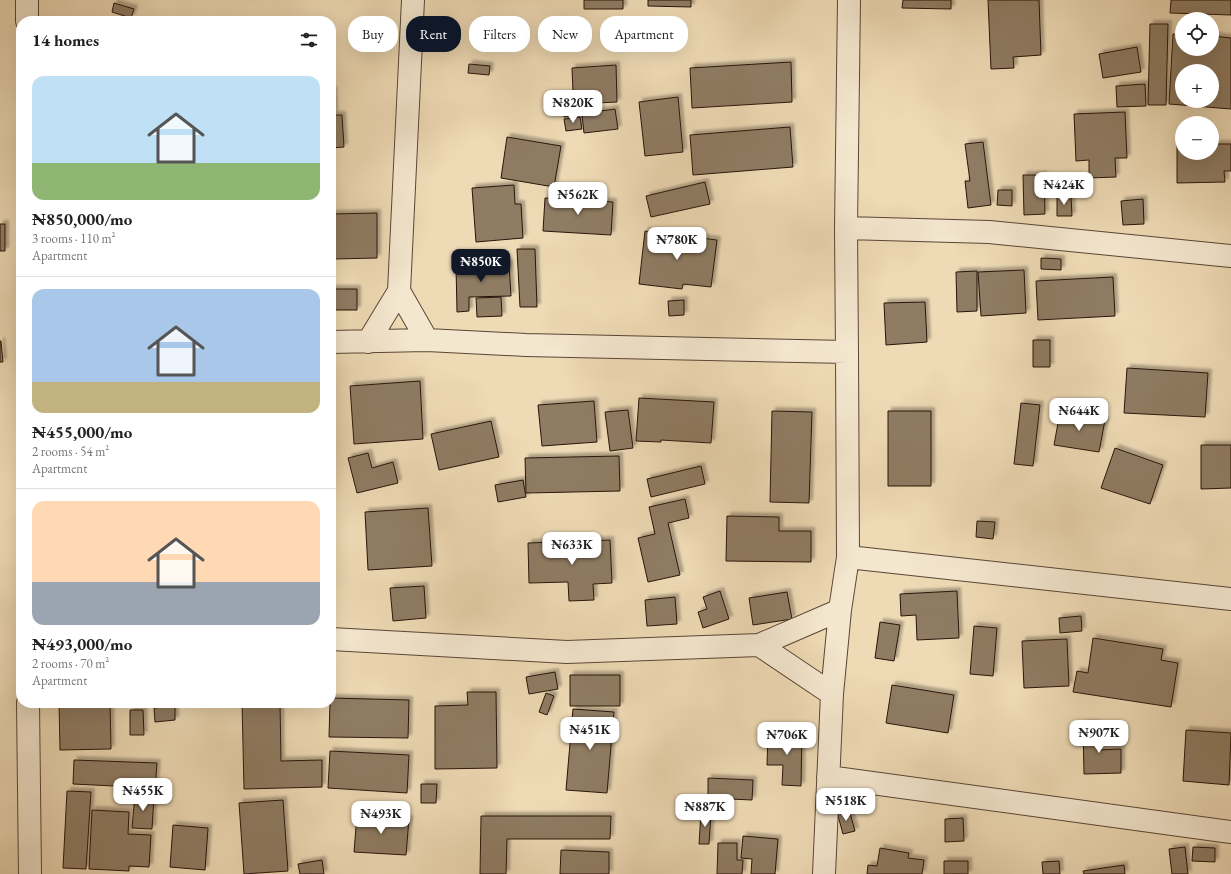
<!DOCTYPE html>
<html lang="en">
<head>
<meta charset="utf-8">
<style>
	:root { --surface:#fff; --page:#f2f2f2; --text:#202124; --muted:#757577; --line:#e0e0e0; --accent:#111827 }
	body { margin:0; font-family:"EB Garamond",serif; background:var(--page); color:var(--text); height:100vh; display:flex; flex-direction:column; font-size:15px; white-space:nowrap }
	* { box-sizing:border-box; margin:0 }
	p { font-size:13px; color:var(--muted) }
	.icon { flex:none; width:22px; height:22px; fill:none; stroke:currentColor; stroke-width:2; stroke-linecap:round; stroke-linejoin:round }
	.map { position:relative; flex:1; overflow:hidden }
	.side { position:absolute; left:16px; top:16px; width:320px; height:692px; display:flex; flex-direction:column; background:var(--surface); border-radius:16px; box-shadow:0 4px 16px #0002 }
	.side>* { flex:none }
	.guide { position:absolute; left:348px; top:16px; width:380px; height:36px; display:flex; gap:8px }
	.fabs { position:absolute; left:1175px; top:12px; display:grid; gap:8px }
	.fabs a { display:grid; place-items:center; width:44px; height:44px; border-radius:50%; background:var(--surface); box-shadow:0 4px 16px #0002; font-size:20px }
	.price { position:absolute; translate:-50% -34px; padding:0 9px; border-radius:8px; background:#fff; color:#222; font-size:13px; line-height:26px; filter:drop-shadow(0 1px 2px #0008) }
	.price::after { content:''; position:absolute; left:50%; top:24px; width:12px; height:9px; margin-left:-6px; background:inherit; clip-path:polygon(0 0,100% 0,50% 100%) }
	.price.on { background:var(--accent); color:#fff }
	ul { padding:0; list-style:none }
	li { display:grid; align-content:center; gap:8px; height:212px; padding:0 16px }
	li+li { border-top:1px solid var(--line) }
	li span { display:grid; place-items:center; height:124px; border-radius:12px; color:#555 }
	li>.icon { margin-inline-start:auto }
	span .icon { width:72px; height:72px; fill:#fffc; stroke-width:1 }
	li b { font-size:17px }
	h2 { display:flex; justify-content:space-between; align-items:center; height:48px; padding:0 16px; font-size:17px }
	.tag { padding:0 14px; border-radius:16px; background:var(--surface); box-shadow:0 4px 16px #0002; font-size:14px; line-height:36px }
	.tag.on { background:var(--accent); color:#fff }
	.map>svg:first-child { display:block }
	.building { fill:#8f7b63; stroke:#29150a; fill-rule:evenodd; filter:url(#shadow) }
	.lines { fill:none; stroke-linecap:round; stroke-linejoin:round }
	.minor-casing { stroke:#5a4635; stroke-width:24 }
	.minor { stroke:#f4e7cf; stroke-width:22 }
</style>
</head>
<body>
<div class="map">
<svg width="1231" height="874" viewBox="0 0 1231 874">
	<defs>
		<filter id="shadow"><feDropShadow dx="3.5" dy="-3.5" stdDeviation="1" flood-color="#0004"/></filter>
	</defs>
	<rect width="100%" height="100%" fill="#eedab5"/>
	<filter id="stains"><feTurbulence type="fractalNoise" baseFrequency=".005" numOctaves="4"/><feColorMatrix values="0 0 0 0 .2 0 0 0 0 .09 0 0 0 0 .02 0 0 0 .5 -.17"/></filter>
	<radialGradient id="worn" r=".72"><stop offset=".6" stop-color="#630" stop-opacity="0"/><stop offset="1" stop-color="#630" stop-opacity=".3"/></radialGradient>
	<path class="building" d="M584,0H623V9H584Z
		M648,0H691V7L648,6Z
		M903,0H951V9L902,8Z
		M988,0H1039L1041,55L1013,57L1014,68L991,69Z
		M1171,0H1231V15L1170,13Z
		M114,3L134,9L131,18L112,12Z
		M1150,24H1168L1166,105H1148Z
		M1173,34L1182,35V49H1212V36L1231,38V109L1169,104ZM1182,71H1212V101H1182Z
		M1137,47L1141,72L1103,78L1099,54Z
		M791,62L792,102L692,108L690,68Z
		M469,64L490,66L489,75L468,73Z
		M616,65L617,102L596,103V91L573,92L572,68Z
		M1145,84L1146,106L1117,107L1116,86Z
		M331,90H333L334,115H342L344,147L331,148Z
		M584,94L586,113L615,109L618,129L584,133L582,115L564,117L561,96Z
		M678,97L683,152L645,156L639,102Z
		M1125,112L1127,158H1115L1116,177L1089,178V160L1076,161L1074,114Z
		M580,117L582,129L566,131L564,119Z
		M790,127L793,167L693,175L690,135Z
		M507,137L561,146L554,187L501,178Z
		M983,142L991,205L968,208L965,181H970L965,144Z
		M1212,144H1231V171H1224L1225,182L1177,183V145H1182V153H1212Z
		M1023,175H1044L1045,214L1024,215Z
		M705,182L710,204L651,217L646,196Z
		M514,185L515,204H521L523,238L476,242L472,188Z
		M998,190H1012V206L997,205Z
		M1071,196L1072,216H1057V197Z
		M545,198L613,202L611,235L543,231Z
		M1143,199L1144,224L1123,225L1121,201Z
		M377,213V258L334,259V258H331V214Z
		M0,224H5V251H0Z
		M645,231L717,240L711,287L683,284L682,289L639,284Z
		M517,249H535L537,307H520Z
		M1041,258L1061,259V270L1041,269Z
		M509,263L511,296L469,297V311L457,312L456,265Z
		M1024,270L1026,313L981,316L978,272Z
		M977,271V311L957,312L956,272Z
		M1113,277L1115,316L1038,320L1036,281Z
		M331,289H357V310H331Z
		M501,297L502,316L477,317L476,298Z
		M684,300V315L669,316L668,301Z
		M925,302L927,342L886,345L884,303Z
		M1033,340H1050V367H1033Z
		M0,341H1L3,362H0Z
		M1127,368L1208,373L1205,417L1124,413Z
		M420,381L423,439L354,444L350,386Z
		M639,398L714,402L711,443L661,440V442L636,441Z
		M594,401L597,442L542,446L538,405Z
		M1021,403L1040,405L1033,466L1014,464Z
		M628,410L633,448L610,451L605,412Z
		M772,411L812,412L809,503L770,502Z
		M888,411H931V486H888Z
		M1060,412L1105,420L1099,452L1054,445Z
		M491,421L499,457L439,470L431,434Z
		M1201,445H1231V488L1201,489Z
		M1115,448L1163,465L1150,504L1101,488Z
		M368,453L372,468L393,462L398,483L357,493L348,458Z
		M619,456L620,491L526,493L525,458Z
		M701,466L705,484L651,497L647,479Z
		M523,480L526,497L498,502L495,485Z
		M685,499L689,518L668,523L680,575L648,582L638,538L655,534L649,507Z
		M428,508L432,566L368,570L365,512Z
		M727,516L779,517V531H811V562L726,561Z
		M977,521L995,522L993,539L976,537Z
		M610,540L612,583L593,584L594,600L569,601L568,582L529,583L528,543Z
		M424,586L426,618L393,621L390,588Z
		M720,591L729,619L703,628L698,612L707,609L703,597Z
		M957,591L959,638L917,640L916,615L901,616L900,594Z
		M787,592L792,619L753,625L749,598Z
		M675,597L677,624L647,626L645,600Z
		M1081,616L1082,631L1060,633L1059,618Z
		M880,622L900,625L894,661L875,658Z
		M974,626L997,628L993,676L970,674Z
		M1093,638L1163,649L1161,660L1178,663L1171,707L1073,692L1077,671L1088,673Z
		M1067,639L1069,686L1024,688L1022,641Z
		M555,672L558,689L529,694L526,677Z
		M570,675H620V706H570Z
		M892,685L954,695L948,733L886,723Z
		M467,692H496L497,768L435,769V706L468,705Z
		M546,693L554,696L547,715L539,712Z
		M331,698L409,700L408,738L329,737L330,703H331Z
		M59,703H110L111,749L60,750Z
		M242,703H280L281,761L322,760V787L244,789Z
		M175,706V720L155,722L154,708Z
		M573,709L614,712L607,793L566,790Z
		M130,710H143L144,735H130Z
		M1083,724H1097V750L1121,749V773L1084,774Z
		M1186,730L1231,733L1229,785L1183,781Z
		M780,731L802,732L801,786L782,785L783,765H767L768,735H780Z
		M330,751L409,755L407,793L328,788Z
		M74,760L157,763L155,788L73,784Z
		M708,778L753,780L752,800L708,798Z
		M421,784H437L436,803H421Z
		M67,791L91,792L86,869L63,868Z
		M135,794L154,796L152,829L132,828Z
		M283,800L288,871L244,874L239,803Z
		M849,809L855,831L843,834L837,812Z
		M92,810L129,812L128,834L151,835L149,867L129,866V871L89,869Z
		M701,813H711L709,844H699Z
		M357,815L409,819L406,855L354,852Z
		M481,816H611L610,839H507L506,874H480Z
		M963,818L964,841L945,842V819Z
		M173,825L208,828L205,870L170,867Z
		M743,836L778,839L775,874H751L752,859L741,858Z
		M718,843H737V860H743L742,874H717Z
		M1185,847L1188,874H1172L1169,849Z
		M1193,847L1215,848V862L1192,861Z
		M880,848L909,853L908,858L924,860L922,874H867L868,865L877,866Z
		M561,850L609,852V874H560Z
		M322,860L324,874H300L298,864Z
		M944,861H968V874H944Z
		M1059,861L1060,874H1043L1042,862Z
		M1124,865L1125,874H1084L1083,871Z"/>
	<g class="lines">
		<defs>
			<path id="minor" d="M27,0V21
				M846,228L989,232L1231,256
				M399,291L427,340
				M331,342L427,340L526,345L847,352L848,557L840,610L832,694L824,874
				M368,342L399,291L413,0
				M847,352L846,228L849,0
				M848,557L1231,599
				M331,639L567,652L759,645L840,610
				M759,645L832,694
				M28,703L30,874
				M828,777L1231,832"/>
		</defs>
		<use href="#minor" class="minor-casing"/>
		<use href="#minor" class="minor"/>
	</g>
	<rect width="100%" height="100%" filter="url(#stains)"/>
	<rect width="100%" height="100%" fill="url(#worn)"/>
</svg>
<div class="fabs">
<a><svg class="icon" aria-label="locate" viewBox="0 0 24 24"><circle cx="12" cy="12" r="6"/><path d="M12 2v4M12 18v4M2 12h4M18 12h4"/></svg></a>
<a>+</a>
<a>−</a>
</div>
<b class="price" style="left:573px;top:124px">₦820K</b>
<b class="price" style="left:1064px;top:206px">₦424K</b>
<b class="price" style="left:578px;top:216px">₦562K</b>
<b class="price" style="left:677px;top:261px">₦780K</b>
<b class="price on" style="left:481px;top:283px">₦850K</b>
<b class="price" style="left:1079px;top:432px">₦644K</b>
<b class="price" style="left:572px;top:566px">₦633K</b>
<b class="price" style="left:590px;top:751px">₦451K</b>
<b class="price" style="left:1099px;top:754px">₦907K</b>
<b class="price" style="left:787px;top:756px">₦706K</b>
<b class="price" style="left:143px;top:812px">₦455K</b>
<b class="price" style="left:846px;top:822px">₦518K</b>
<b class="price" style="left:705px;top:828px">₦887K</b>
<b class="price" style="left:381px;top:835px">₦493K</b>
<div class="guide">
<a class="tag">Buy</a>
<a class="tag on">Rent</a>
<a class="tag">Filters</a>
<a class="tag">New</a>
<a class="tag">Apartment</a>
</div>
<section class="side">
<h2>14 homes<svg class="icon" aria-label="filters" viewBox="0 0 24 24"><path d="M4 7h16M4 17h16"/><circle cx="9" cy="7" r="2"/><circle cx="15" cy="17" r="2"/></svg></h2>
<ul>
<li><span style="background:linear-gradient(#bfe0f5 70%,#8fb573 0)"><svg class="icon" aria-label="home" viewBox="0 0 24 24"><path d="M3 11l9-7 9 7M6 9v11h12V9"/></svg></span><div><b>₦850,000/mo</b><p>3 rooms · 110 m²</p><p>Apartment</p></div></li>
<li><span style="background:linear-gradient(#a9c7e8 75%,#c2b280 0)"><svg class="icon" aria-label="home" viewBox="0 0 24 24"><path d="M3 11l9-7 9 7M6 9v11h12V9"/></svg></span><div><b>₦455,000/mo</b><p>2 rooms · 54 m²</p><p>Apartment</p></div></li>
<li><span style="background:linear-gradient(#ffd9b3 65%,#9aa5b1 0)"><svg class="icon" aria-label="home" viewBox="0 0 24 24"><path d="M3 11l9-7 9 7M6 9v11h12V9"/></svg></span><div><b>₦493,000/mo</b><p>2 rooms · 70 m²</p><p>Apartment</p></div></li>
</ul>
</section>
</div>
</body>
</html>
